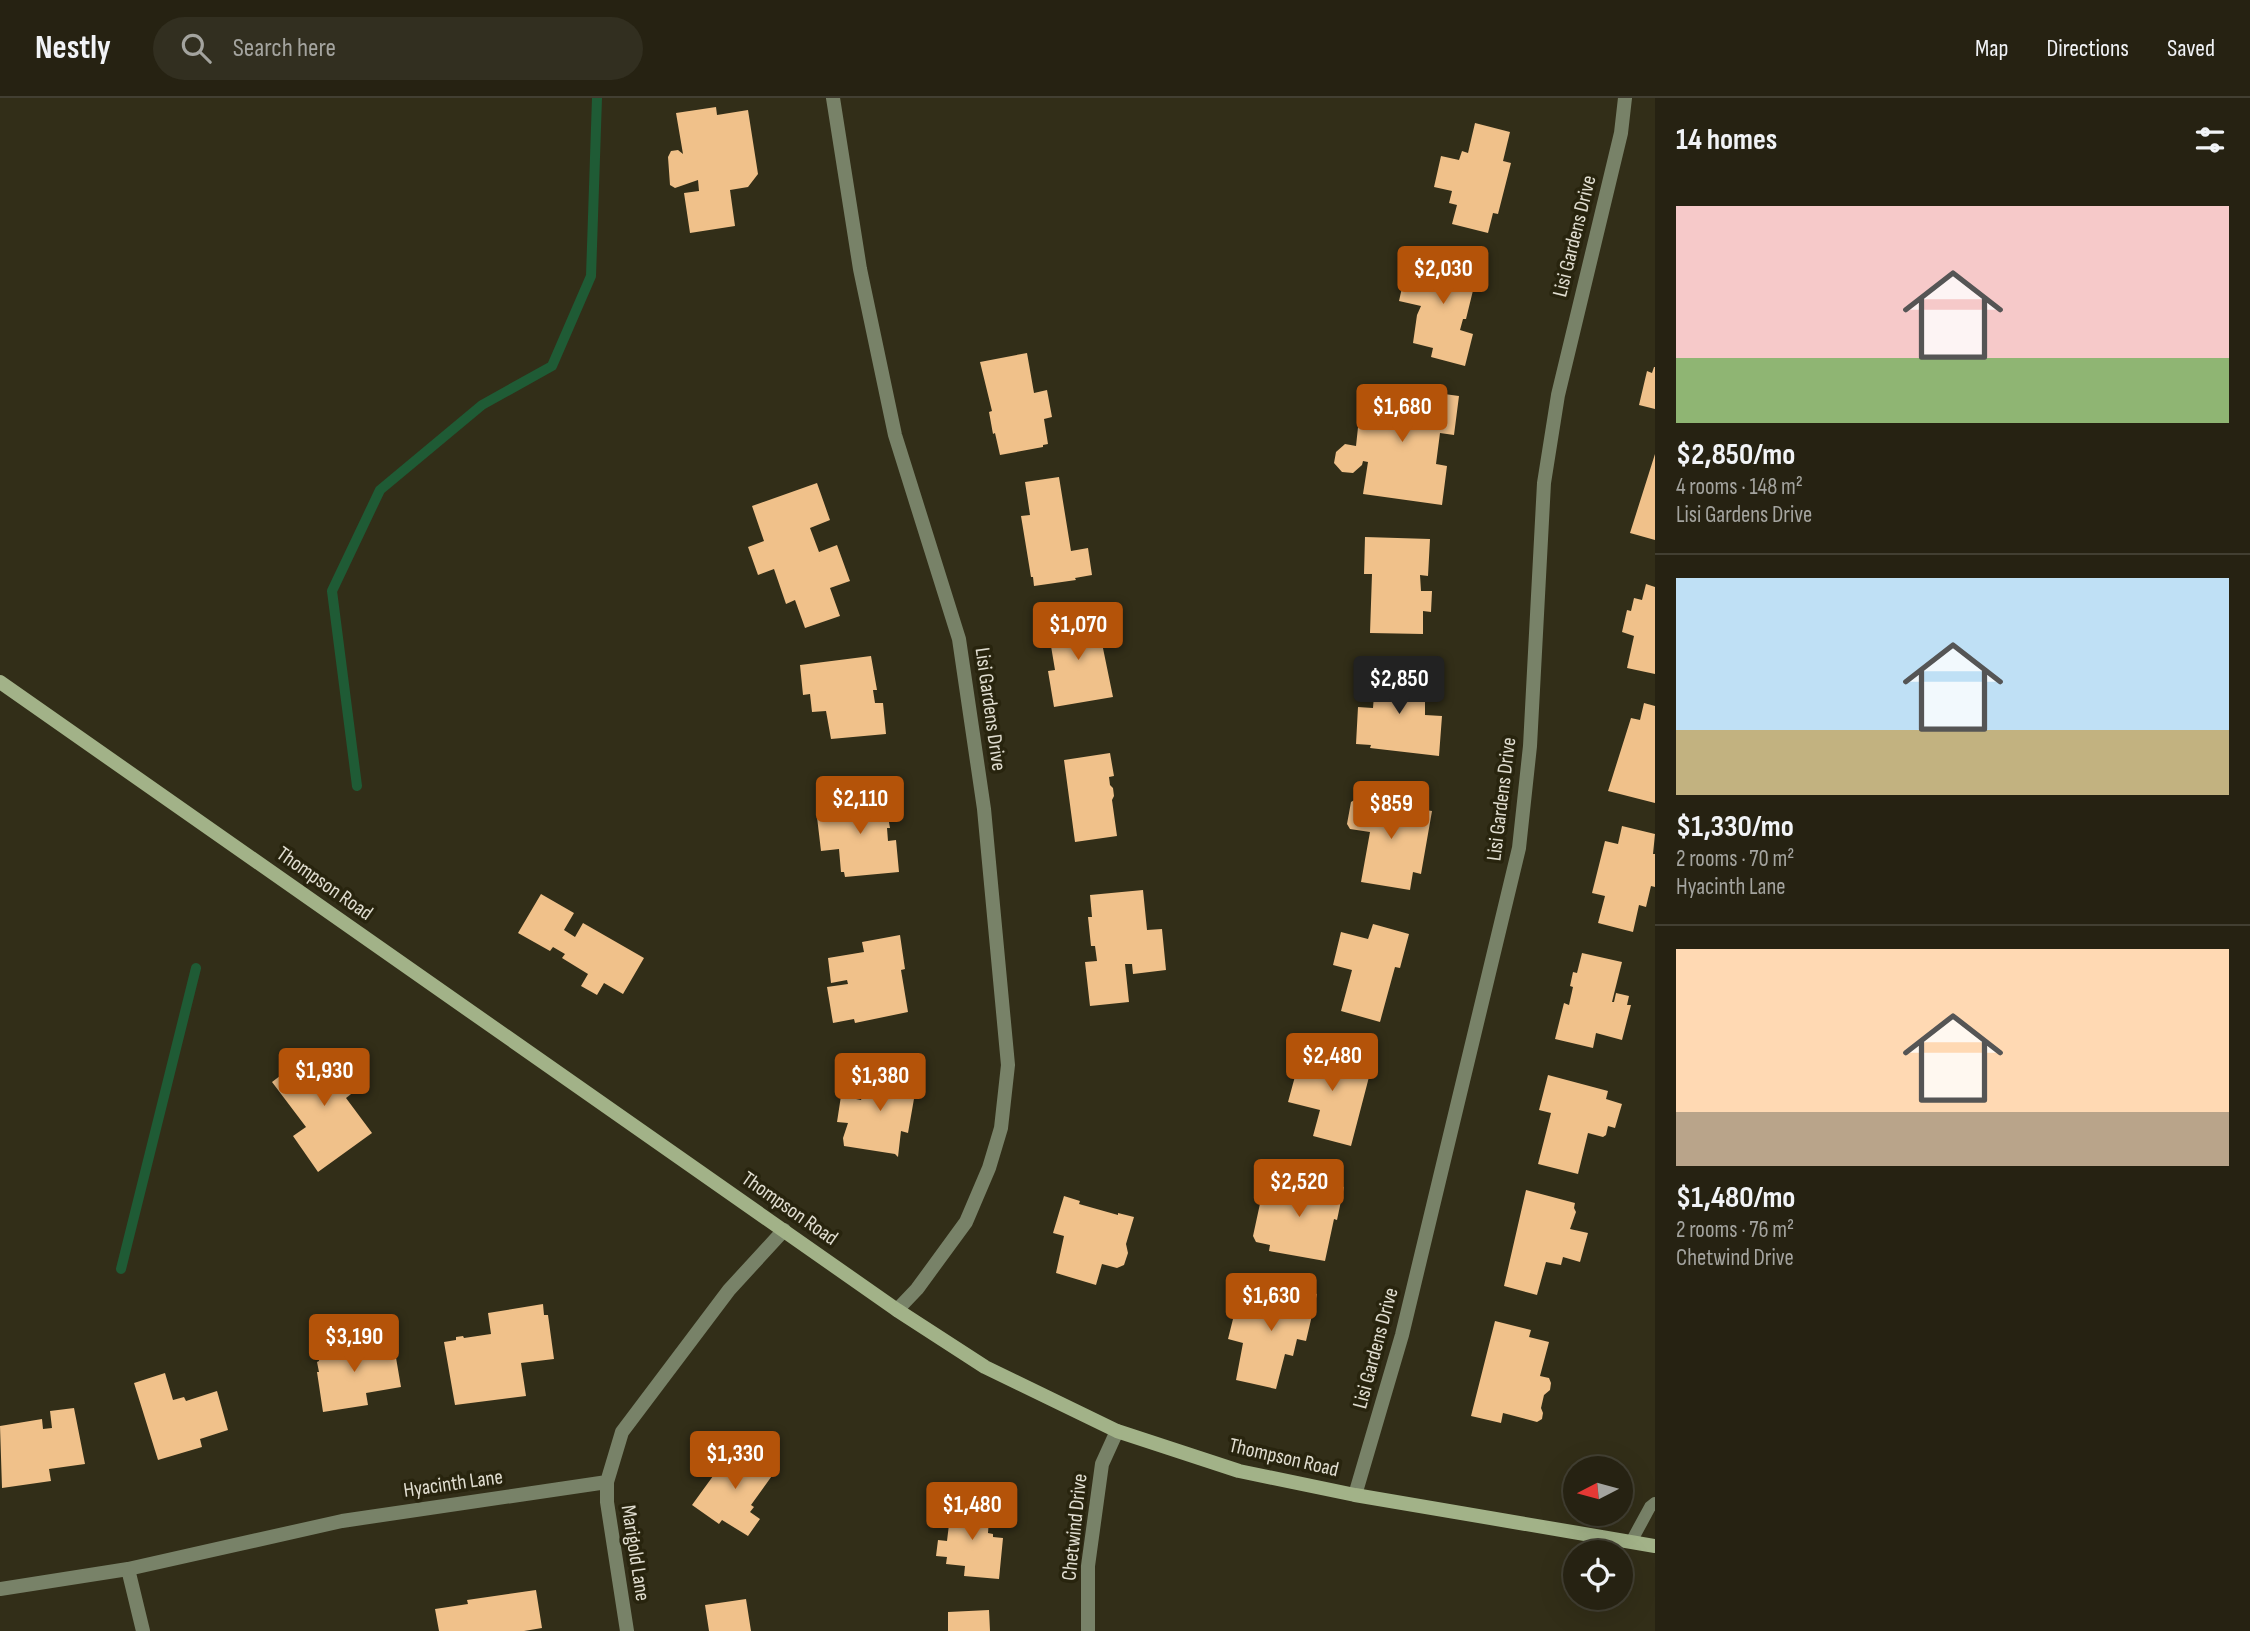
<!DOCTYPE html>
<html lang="en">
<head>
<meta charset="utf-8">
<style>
	:root { --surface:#262212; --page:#322f20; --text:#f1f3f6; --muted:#a4a49f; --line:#423f32; --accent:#b45309 }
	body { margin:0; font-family:"Sofia Sans Condensed",sans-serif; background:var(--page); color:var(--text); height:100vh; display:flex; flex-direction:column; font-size:26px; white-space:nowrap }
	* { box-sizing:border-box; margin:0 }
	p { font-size:23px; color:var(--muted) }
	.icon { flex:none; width:38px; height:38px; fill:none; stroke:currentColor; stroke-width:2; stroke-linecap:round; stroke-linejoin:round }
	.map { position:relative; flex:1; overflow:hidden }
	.sheet { display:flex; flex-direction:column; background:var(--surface); width:595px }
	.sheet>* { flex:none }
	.needle { width:46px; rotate:264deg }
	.buttons { position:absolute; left:1563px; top:1358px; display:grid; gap:14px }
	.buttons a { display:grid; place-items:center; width:70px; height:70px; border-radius:50%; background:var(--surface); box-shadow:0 7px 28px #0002,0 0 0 2px var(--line); font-size:35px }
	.price { position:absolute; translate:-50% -60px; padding:0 16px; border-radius:7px; background:var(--accent); color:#fff; font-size:23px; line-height:46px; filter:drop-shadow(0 2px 4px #0008) }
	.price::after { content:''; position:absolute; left:50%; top:42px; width:21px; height:16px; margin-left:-10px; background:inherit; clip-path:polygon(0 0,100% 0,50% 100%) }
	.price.active { background:#222; color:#fff }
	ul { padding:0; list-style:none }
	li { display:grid; align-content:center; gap:14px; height:371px; padding:0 21px }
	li+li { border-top:2px solid var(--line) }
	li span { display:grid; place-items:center; height:217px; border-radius:0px; color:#555 }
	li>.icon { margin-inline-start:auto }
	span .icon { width:126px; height:126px; fill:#fffc; stroke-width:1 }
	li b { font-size:30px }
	h2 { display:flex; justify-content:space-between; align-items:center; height:84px; padding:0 21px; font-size:30px }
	header { display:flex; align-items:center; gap:42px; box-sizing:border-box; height:98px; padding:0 35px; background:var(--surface); border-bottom:2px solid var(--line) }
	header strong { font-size:33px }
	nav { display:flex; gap:38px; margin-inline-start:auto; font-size:24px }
	.search { width:490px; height:63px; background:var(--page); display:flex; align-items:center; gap:18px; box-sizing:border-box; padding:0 24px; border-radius:38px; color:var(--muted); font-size:26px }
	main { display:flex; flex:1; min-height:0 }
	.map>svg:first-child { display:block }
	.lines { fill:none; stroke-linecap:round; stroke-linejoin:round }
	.stream { stroke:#1f5b35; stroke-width:10 }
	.building { fill:#f0c18a }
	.lane { stroke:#788268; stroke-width:12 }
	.street { stroke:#788268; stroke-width:14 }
	.secondary { stroke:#a2b288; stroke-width:14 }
	.labels { text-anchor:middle; stroke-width:7; stroke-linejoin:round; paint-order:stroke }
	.street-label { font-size:21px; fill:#e1ded1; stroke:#28240e }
</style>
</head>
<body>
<header>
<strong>Nestly</strong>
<div class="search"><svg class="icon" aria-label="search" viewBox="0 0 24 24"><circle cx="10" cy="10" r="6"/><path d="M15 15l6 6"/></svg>Search here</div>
<nav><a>Map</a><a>Directions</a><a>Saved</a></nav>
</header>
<main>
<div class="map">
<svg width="1655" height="1533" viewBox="0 0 1655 1533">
	<rect width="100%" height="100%" fill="#322e18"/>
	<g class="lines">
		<path class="stream" d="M357,688L332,493L380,392L482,307L552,268L591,178L597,0
			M121,1171L196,870"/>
	</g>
	<path class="building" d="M716,9L717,17L748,12L758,76L748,89L730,92L735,128L690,135L684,95L699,93L698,82L675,90L670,87L668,59L671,53L678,52L683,56L676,15Z
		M1475,25L1510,34L1503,63L1511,65L1498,116L1493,115L1488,135L1452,126L1457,107L1449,105L1452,93L1434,89L1441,58L1459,62L1462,53L1468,55Z
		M1435,153L1480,164L1466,221H1463L1460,232L1473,236L1465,268L1431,259L1433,250L1413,245L1417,217L1421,208L1399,203L1406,172L1429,178Z
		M1027,255L1034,295L1047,292L1052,319L1044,321L1048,346L1043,347V349L1000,357L995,335L993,336L989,314L992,313L980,264Z
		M1654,269H1655V311L1639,307L1647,273L1652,275Z
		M1370,286L1459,298L1454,337L1440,335L1436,366L1447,368L1442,407L1363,396L1368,364L1363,363L1362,367L1353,375L1342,374L1334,365L1336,354L1345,346L1356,348L1359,320L1366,321Z
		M1655,356V442L1630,435Z
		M1059,379L1071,453L1088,450L1092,477L1075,480L1076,482L1034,488L1033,479H1031L1021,418L1030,417L1025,384Z
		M817,385L830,422L810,430L819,454L837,447L850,483L830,490L840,518L805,530L795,502L786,506L774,471L758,477L748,449L764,443L752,408Z
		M1365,439L1430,441L1428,478L1420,477L1421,493H1432L1431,514L1423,513V536L1370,535L1372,476H1364Z
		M1646,486L1655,489V576L1627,570L1634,538L1622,534L1627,512L1631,513L1634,500L1642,502Z
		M1096,516L1113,599L1054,609L1048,573L1055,572L1047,524Z
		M871,558L877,592H873L875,605H883L886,636L831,641L826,613L812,614L810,596L803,597L800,567Z
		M1379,567L1397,569V573L1422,575L1420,592H1417V600H1425V617L1442,618L1439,658L1370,650L1371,647L1356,646L1358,609L1373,610L1376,572L1378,573Z
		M1644,605L1655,608V705L1608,693L1631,620L1640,622Z
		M1110,655L1114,678L1109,679L1110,687L1113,690L1114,698L1112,702L1117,738L1075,744L1064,662Z
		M884,696L890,730H887L888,743L896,742L899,774L845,779L844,774H841L839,751L821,753L817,719H823L822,714L839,713L838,701Z
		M1356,701L1432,713L1421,776L1413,774L1410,792L1361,784L1370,734L1350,731L1347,726L1351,704Z
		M1622,728L1655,736L1653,756H1655V789L1651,788L1646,809L1639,807L1633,834L1598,825L1605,798L1592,795L1605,743L1618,746Z
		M1143,792L1147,832L1162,831L1166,872L1133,876L1132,866H1125L1129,904L1090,908L1085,864L1097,863L1095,848H1091L1088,819H1092L1090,797Z
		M541,796L574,815L564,832L575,839L583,825L644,860L623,896L604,885L597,897L581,888L588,876L562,860L565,856L553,849L550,853L518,835Z
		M1373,826L1409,836L1400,870L1395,869L1380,924L1341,913L1352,872L1333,867L1341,834L1368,841Z
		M900,837L905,871L901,872L908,914L855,925L854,921L833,925L827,889L848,886L847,882L831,885L828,860L864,854L862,844Z
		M1582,855L1622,864L1612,904H1614L1616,895L1629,898L1627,907H1631L1622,942L1596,935L1593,950L1555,941L1564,905L1569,907L1573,889L1570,888L1573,874L1577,875Z
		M1326,950L1366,960L1362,978L1369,979L1351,1048L1313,1038L1320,1012L1288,1004L1300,960L1322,965Z
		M342,954L365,985L346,1000L372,1035L318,1074L293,1038L306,1029L272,984L305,959L315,973Z
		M875,971L918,978L908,1035L901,1033L898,1059L895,1056L844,1048L843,1040L848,1025L837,1024L841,998L861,1002L862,999L870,1000Z
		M1548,977L1608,993L1606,1001L1622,1006L1615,1030L1608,1028L1606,1037L1603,1039L1588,1035L1578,1076L1538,1066L1551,1015L1539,1012Z
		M1307,1081L1344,1089L1337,1122L1334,1121L1325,1163L1269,1153L1270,1147L1256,1144L1253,1138L1261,1101L1265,1103L1269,1084L1305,1092Z
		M1526,1092L1575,1105L1574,1110L1576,1114L1570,1131L1588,1135L1580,1164L1563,1159L1561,1167L1546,1164L1537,1197L1504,1188Z
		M1064,1098L1080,1103L1079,1106L1118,1117V1115L1134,1119L1126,1146L1128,1155L1124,1167L1117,1170L1102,1166L1096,1187L1056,1175L1064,1138L1053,1135Z
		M1277,1187L1317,1196L1306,1243L1297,1241L1293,1258L1285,1256L1276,1291L1236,1282L1243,1245L1228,1241L1235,1213L1251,1217L1256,1195L1263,1197L1265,1194L1275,1196Z
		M543,1206L544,1217H548L554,1261L521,1265L526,1298L455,1307L444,1244L456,1242V1239L463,1238L464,1240L491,1236L488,1215Z
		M1495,1223L1531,1232L1529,1239L1549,1244L1540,1278L1549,1280L1551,1285L1550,1292L1544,1297L1541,1310L1543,1315L1542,1321L1537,1324L1503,1315L1501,1325L1471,1318Z
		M340,1242L341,1247L361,1244L363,1253L394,1248L401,1289L366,1295L368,1307L323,1314L317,1274H319L317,1264L319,1263L318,1246Z
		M165,1275L173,1302L184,1299L186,1303L217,1293L228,1332L200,1341L202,1349L158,1362L134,1285Z
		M74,1310L85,1366L49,1371L51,1383L2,1390L0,1328L42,1321L43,1331L52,1330L50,1313Z
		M737,1345L741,1351L774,1375L751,1407L754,1409L750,1414L760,1421L748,1438L722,1422L719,1426L692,1407Z
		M955,1403L990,1406L988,1435L993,1436V1439L1003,1440L999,1481L964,1478L965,1468L946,1466L947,1459L936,1458L938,1442L947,1443L950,1418L953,1419Z
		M536,1492L542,1530L524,1533H439L435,1511L468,1506L467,1502Z
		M746,1501L751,1533H709L705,1507Z
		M989,1512L990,1533H948V1514Z"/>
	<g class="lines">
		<path class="lane" d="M1631,1444L1650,1409L1655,1405"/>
		<path class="street" d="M833,0L860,171L895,337L959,541L984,711L1008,967L1001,1030L989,1070L966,1124L917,1191L897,1212
			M1355,1397L1402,1237L1519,750L1530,648L1544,385L1558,297L1621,35L1625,0
			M128,1471L143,1533
			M0,1491L128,1471L342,1423L607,1384
			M627,1533L607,1404V1384L622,1334L729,1192L784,1132
			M1088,1533V1468L1102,1366L1117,1333"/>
		<path class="secondary" d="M0,584L897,1212L985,1269L1117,1333L1239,1373L1355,1397L1655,1448"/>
	</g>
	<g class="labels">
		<g class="street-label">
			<text transform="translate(1574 138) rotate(-76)" y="7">Lisi Gardens Drive</text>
			<text transform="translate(991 611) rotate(82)" y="7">Lisi Gardens Drive</text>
			<text transform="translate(1501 701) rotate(-83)" y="7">Lisi Gardens Drive</text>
			<text transform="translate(325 785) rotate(35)" y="7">Thompson Road</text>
			<text transform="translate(790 1110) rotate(35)" y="7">Thompson Road</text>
			<text transform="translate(1375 1250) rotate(-75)" y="7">Lisi Gardens Drive</text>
			<text transform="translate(1284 1359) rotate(13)" y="7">Thompson Road</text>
			<text transform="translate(453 1385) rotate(-8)" y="7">Hyacinth Lane</text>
			<text transform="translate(1074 1429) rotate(-84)" y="7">Chetwind Drive</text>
			<text transform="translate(636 1455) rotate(81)" y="7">Marigold Lane</text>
		</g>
	</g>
</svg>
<div class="buttons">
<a><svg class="needle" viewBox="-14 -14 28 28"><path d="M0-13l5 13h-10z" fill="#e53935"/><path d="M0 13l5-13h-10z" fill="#a4a49f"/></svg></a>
<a><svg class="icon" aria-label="locate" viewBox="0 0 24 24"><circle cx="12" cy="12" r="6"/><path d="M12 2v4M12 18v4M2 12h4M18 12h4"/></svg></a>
</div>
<b class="price" style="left:1443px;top:208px">$2,030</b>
<b class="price" style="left:1402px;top:346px">$1,680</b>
<b class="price" style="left:1078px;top:564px">$1,070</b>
<b class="price active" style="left:1399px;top:618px">$2,850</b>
<b class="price" style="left:860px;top:738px">$2,110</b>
<b class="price" style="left:1391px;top:743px">$859</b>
<b class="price" style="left:1332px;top:995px">$2,480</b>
<b class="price" style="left:324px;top:1010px">$1,930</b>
<b class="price" style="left:880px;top:1015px">$1,380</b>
<b class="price" style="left:1299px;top:1121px">$2,520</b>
<b class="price" style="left:1271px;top:1235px">$1,630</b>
<b class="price" style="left:354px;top:1276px">$3,190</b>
<b class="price" style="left:735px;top:1393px">$1,330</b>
<b class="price" style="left:972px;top:1444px">$1,480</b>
</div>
<section class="sheet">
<h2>14 homes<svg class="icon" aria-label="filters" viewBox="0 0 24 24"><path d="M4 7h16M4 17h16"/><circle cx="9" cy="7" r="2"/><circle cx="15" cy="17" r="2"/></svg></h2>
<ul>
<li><span style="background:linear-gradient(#f6c9c9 70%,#8fb573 0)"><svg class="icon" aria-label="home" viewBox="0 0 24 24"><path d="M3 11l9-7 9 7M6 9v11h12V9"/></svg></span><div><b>$2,850/mo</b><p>4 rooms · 148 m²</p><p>Lisi Gardens Drive</p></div></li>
<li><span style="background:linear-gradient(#bfe0f5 70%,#c2b280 0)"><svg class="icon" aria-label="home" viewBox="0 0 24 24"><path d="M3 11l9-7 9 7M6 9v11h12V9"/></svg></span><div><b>$1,330/mo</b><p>2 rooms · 70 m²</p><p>Hyacinth Lane</p></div></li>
<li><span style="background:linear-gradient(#ffd9b3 75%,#b9a48a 0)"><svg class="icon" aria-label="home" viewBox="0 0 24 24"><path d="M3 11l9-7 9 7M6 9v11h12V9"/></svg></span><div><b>$1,480/mo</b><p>2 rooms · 76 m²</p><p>Chetwind Drive</p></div></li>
</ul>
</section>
</main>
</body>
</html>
